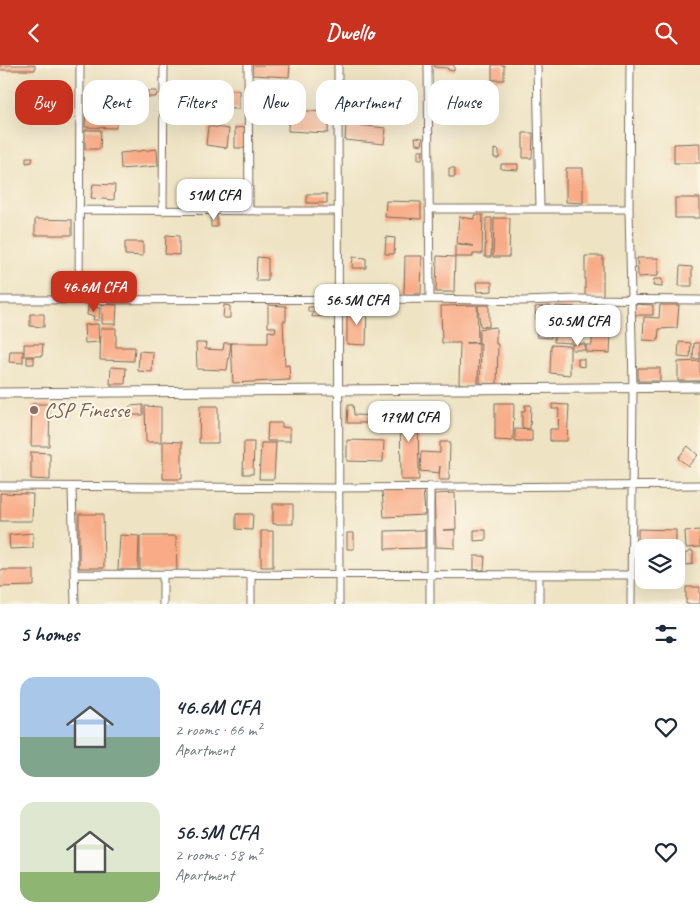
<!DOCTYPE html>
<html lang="en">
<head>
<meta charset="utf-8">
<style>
	:root { --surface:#fff; --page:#f6f6f7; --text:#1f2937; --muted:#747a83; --accent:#c8321e }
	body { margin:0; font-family:Caveat,sans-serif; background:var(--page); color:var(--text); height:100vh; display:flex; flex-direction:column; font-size:19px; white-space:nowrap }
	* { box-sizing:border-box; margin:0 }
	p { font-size:16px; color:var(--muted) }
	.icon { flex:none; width:28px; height:28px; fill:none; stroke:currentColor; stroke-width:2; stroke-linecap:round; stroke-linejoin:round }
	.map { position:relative; height:539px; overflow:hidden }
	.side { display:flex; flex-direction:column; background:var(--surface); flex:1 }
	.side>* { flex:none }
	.hud { position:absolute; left:15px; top:15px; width:670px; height:45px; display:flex; gap:10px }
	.buttons { position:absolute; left:635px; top:474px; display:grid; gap:10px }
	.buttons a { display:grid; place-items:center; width:50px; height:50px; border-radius:10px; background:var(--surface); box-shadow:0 5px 20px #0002; font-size:25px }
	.price { position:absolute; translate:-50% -42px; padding:0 11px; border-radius:10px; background:#fff; color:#222; font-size:16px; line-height:32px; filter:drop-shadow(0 1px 2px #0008) }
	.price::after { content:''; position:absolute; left:50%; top:30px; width:15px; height:11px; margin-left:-8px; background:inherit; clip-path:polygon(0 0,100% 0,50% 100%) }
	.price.current { background:var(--accent); color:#fff }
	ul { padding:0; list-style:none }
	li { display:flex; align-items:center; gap:15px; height:125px; padding:0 20px }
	li span { display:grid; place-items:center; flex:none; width:140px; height:100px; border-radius:15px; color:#555 }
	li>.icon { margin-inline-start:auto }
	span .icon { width:60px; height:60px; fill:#fffc; stroke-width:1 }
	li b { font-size:21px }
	h2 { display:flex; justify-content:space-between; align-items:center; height:60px; padding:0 20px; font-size:21px }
	.chip { padding:0 18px; border-radius:15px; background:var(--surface); box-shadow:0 5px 20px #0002; font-size:18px; line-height:45px }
	.chip.current { background:var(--accent); color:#fff }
	header { display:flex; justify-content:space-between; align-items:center; height:65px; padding:0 20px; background:var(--accent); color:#fff; font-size:22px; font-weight:600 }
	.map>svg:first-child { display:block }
	.building { fill:#f8ab86 }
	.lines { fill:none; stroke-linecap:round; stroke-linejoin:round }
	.minor-casing { stroke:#7a6b58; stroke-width:9 }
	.tertiary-casing { stroke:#7a6b58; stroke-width:11 }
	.minor { stroke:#fff; stroke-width:7 }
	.tertiary { stroke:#fff; stroke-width:9 }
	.education-dot { fill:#8d6e63; stroke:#fcf5e5; stroke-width:2 }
	.labels { text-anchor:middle; stroke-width:4.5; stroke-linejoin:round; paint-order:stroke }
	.education-label { font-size:21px; fill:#785e54; stroke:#fcf5e5; text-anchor:start }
</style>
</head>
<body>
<header><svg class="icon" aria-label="back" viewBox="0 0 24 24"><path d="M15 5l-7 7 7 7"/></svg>Dwello<svg class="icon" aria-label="search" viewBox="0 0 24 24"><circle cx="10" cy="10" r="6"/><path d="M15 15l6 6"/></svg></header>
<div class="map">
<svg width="700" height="539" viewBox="0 0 700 539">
	<rect width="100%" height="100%" fill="#fcf5e5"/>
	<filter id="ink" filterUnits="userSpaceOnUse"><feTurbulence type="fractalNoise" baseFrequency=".02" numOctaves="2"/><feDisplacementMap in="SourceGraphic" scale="10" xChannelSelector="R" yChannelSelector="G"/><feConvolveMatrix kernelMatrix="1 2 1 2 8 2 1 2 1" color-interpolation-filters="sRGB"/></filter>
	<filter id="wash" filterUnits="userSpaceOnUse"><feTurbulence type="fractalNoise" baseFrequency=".0096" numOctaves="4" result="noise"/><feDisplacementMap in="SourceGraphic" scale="20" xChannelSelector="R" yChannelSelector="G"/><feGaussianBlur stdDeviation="1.12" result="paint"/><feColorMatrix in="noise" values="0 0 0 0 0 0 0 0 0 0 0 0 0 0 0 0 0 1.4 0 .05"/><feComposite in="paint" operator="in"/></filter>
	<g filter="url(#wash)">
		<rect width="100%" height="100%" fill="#eee3c3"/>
		<g id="blocks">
			<path class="building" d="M0,0H35V5H0Z
				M252,0H290L289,12L252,10Z
				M434,0H454V6L448,5V3L434,2Z
				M492,0H504V15H492Z
				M371,22V41H348V23Z
				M373,23H386V42L373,41Z
				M210,25H239V44L210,43Z
				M148,26H157L156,32H148Z
				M193,27L207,28L206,39L193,38Z
				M121,33H126V46L120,45Z
				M285,37H290L289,45H284Z
				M170,44H178L177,50H170Z
				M86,45L116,46V63L85,62Z
				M289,45L329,47L328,68L288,66Z
				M346,59L386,63L384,79L345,75Z
				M208,61L229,64L227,83L206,80Z
				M245,62V83H235V63Z
				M85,65H101L100,84H85Z
				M523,68H533L532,93H523Z
				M415,72L423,73L422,80L416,79Z
				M700,78V98H674V79Z
				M157,84L158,101L121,104L120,88Z
				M494,84L499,85V93H494Z
				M418,85H423L422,94H418Z
				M26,92H33L32,97L26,98Z
				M501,99H518V105L501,104Z
				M449,103H455V112H449Z
				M566,103H583V138L566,137Z
				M93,119L115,120L114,135L91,133Z
				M307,129H327V138H307Z
				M675,133H700V153H675Z
				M386,136L421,137V154L385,152Z
				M211,150L217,151V162H211Z
				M474,150H483L482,189H473V192H455V180L474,181L457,178L459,152L474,154Z
				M486,153H492L491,192H485Z
				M494,153H510L509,192H493Z
				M35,154L72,155V170H35Z
				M166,170L179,171V190L165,189Z
				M386,172L395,173L394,189H385Z
				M125,177H143V191L125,190Z
				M405,191H422L421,229H404Z
				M437,191L455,192L454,227H436Z
				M585,191H603V231H585Z
				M257,192L268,193V216H256Z
				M353,192L366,193V203H352Z
				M637,193H658V211L638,212Z
				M680,201L692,202V221H679Z
				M654,214H662V222L653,221Z
				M476,217H492V226L477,227Z
				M102,239L117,240L116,259H102Z
				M634,239L653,240V250H634Z
				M224,240L230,241V253H223Z
				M268,240L286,241V256H283L284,277L285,301L289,300L290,315L233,318L231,278H268V266L275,267L276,262H268Z
				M477,240L478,277L466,278H479L478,320L459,319L460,278H442L441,241Z
				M478,240H489V262L480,261Z
				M660,240H679L677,263L659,264L658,276L643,275L644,252L659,253Z
				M88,241L100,243L99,255H93L94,251L87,250Z
				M330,241V251L312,252L313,247H308V242Z
				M367,241L366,280L347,279V243Z
				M550,241L551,273L537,272L535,242Z
				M556,241L574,242L572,278L554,277Z
				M593,242H600V251H592Z
				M30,249H44V262L30,261Z
				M98,259L99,277L85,278L84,260Z
				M496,262V279H498L497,319L480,318L481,278H479V264Z
				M101,263H116V282H135L134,296L100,295Z
				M592,266H611L610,288L586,287V280H592Z
				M679,277L691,278L690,293L678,292Z
				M196,278H206L205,284L223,285L224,278H231L227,305L197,304Z
				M694,278H700V294H693Z
				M24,279H43L42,291H24Z
				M572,279H585V285H572Z
				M551,280L570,281V310L550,308Z
				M10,286H23V298L9,297Z
				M139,286L153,287L152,307L138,306Z
				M27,292H34V299H27Z
				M578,294H584V302L578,301Z
				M700,296V316H678V297Z
				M111,302L126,303L125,319H110Z
				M638,303H660V316H638Z
				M495,338H514L513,376L495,375Z
				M32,339H50L49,381H31Z
				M552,339L569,340L567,376H550V364H558L559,344H552Z
				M143,340V350H130V341Z
				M348,340H353L354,350L379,351L378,358H347Z
				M525,340H531L530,364L522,363V346H525Z
				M145,341L161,342V377H146Z
				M200,341H218V378H199Z
				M400,341H418L419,415H401Z
				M268,358H282V362L290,363V376H267Z
				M515,364L532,365V376H515Z
				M347,375L384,376L383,397L347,396Z
				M163,376L182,377V414H163Z
				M244,377H254L253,409H243Z
				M440,377H450L449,415H439L440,401L439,408L420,406L421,387L440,388Z
				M261,378H276L274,414H259Z
				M688,381L698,390L688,401L678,393Z
				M31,387L50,388V415L31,414Z
				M423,423L425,450L384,452L382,425Z
				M0,428L33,429L32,456H0Z
				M455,428L456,464L443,465H455V483L436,482L434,429Z
				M273,439H293V459H273Z
				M79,449H103L104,503H79Z
				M236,449H253L252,465L236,464Z
				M638,464L676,465V482H644V485H638Z
				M425,465V483L385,484V466Z
				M474,465H486V475L474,476Z
				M700,465V482L686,483L685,466Z
				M261,466H273V502H261Z
				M33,468V483L10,484L9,470Z
				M347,468H354V484H347Z
				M120,470L139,471L138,505H118Z
				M140,471H176L177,506H140Z
				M689,486H693V499L685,500V488H689Z
				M474,491H485L484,505H474Z
				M0,505H34V521L0,522Z
				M686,522H700V539H686Z"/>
		</g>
	</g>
	<g filter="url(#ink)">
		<use href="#blocks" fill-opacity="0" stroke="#7a6b58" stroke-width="1"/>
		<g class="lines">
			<defs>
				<path id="minor" d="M248,0L249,146
					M338,0L339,539
					M428,0L430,234
					M537,0L540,144
					M630,0L629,144L633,321L631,539
					M429,144H629
					M79,145L338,146
					M163,146L164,0
					M0,235L430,234L524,236L577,234L700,235
					M79,235L80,0
					M0,421L339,423L700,420
					M430,421V539
					M72,422L75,539
					M74,509L630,510
					M251,509V539
					M163,539V509
					M539,539V510"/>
				<path id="tertiary" d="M0,328L700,322"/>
			</defs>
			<use href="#minor" class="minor-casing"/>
			<use href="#tertiary" class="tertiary-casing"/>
			<use href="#minor" class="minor"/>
			<use href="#tertiary" class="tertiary"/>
		</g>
	</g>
	<circle class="education-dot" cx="34" cy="345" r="5"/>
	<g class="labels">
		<g class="education-label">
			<text x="44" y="352">CSP Finesse</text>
		</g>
	</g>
</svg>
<div class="buttons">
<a><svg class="icon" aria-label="layers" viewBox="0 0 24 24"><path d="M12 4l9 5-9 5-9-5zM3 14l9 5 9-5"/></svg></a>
</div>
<b class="price" style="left:214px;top:156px">51M CFA</b>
<b class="price current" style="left:94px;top:248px">46.6M CFA</b>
<b class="price" style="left:357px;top:261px">56.5M CFA</b>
<b class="price" style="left:578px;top:282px">50.5M CFA</b>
<b class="price" style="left:409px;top:378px">179M CFA</b>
<div class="hud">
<a class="chip current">Buy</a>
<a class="chip">Rent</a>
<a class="chip">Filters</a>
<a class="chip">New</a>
<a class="chip">Apartment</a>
<a class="chip">House</a>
</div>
</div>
<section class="side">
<h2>5 homes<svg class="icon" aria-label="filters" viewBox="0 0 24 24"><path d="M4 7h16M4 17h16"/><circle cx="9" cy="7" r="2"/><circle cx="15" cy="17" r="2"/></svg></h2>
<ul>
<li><span style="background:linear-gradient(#a9c7e8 60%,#7fa58c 0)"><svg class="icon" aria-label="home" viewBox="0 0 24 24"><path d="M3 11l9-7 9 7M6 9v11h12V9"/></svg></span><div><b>46.6M CFA</b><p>2 rooms · 66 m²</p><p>Apartment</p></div><svg class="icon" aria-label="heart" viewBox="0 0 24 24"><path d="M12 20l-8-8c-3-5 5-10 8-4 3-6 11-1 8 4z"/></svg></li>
<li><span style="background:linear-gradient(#dfe7d0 70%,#8fb573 0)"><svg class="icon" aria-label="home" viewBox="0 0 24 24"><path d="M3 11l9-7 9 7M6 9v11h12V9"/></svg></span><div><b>56.5M CFA</b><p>2 rooms · 58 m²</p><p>Apartment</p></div><svg class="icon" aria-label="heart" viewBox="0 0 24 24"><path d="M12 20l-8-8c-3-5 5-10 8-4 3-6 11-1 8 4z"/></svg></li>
</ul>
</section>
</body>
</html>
